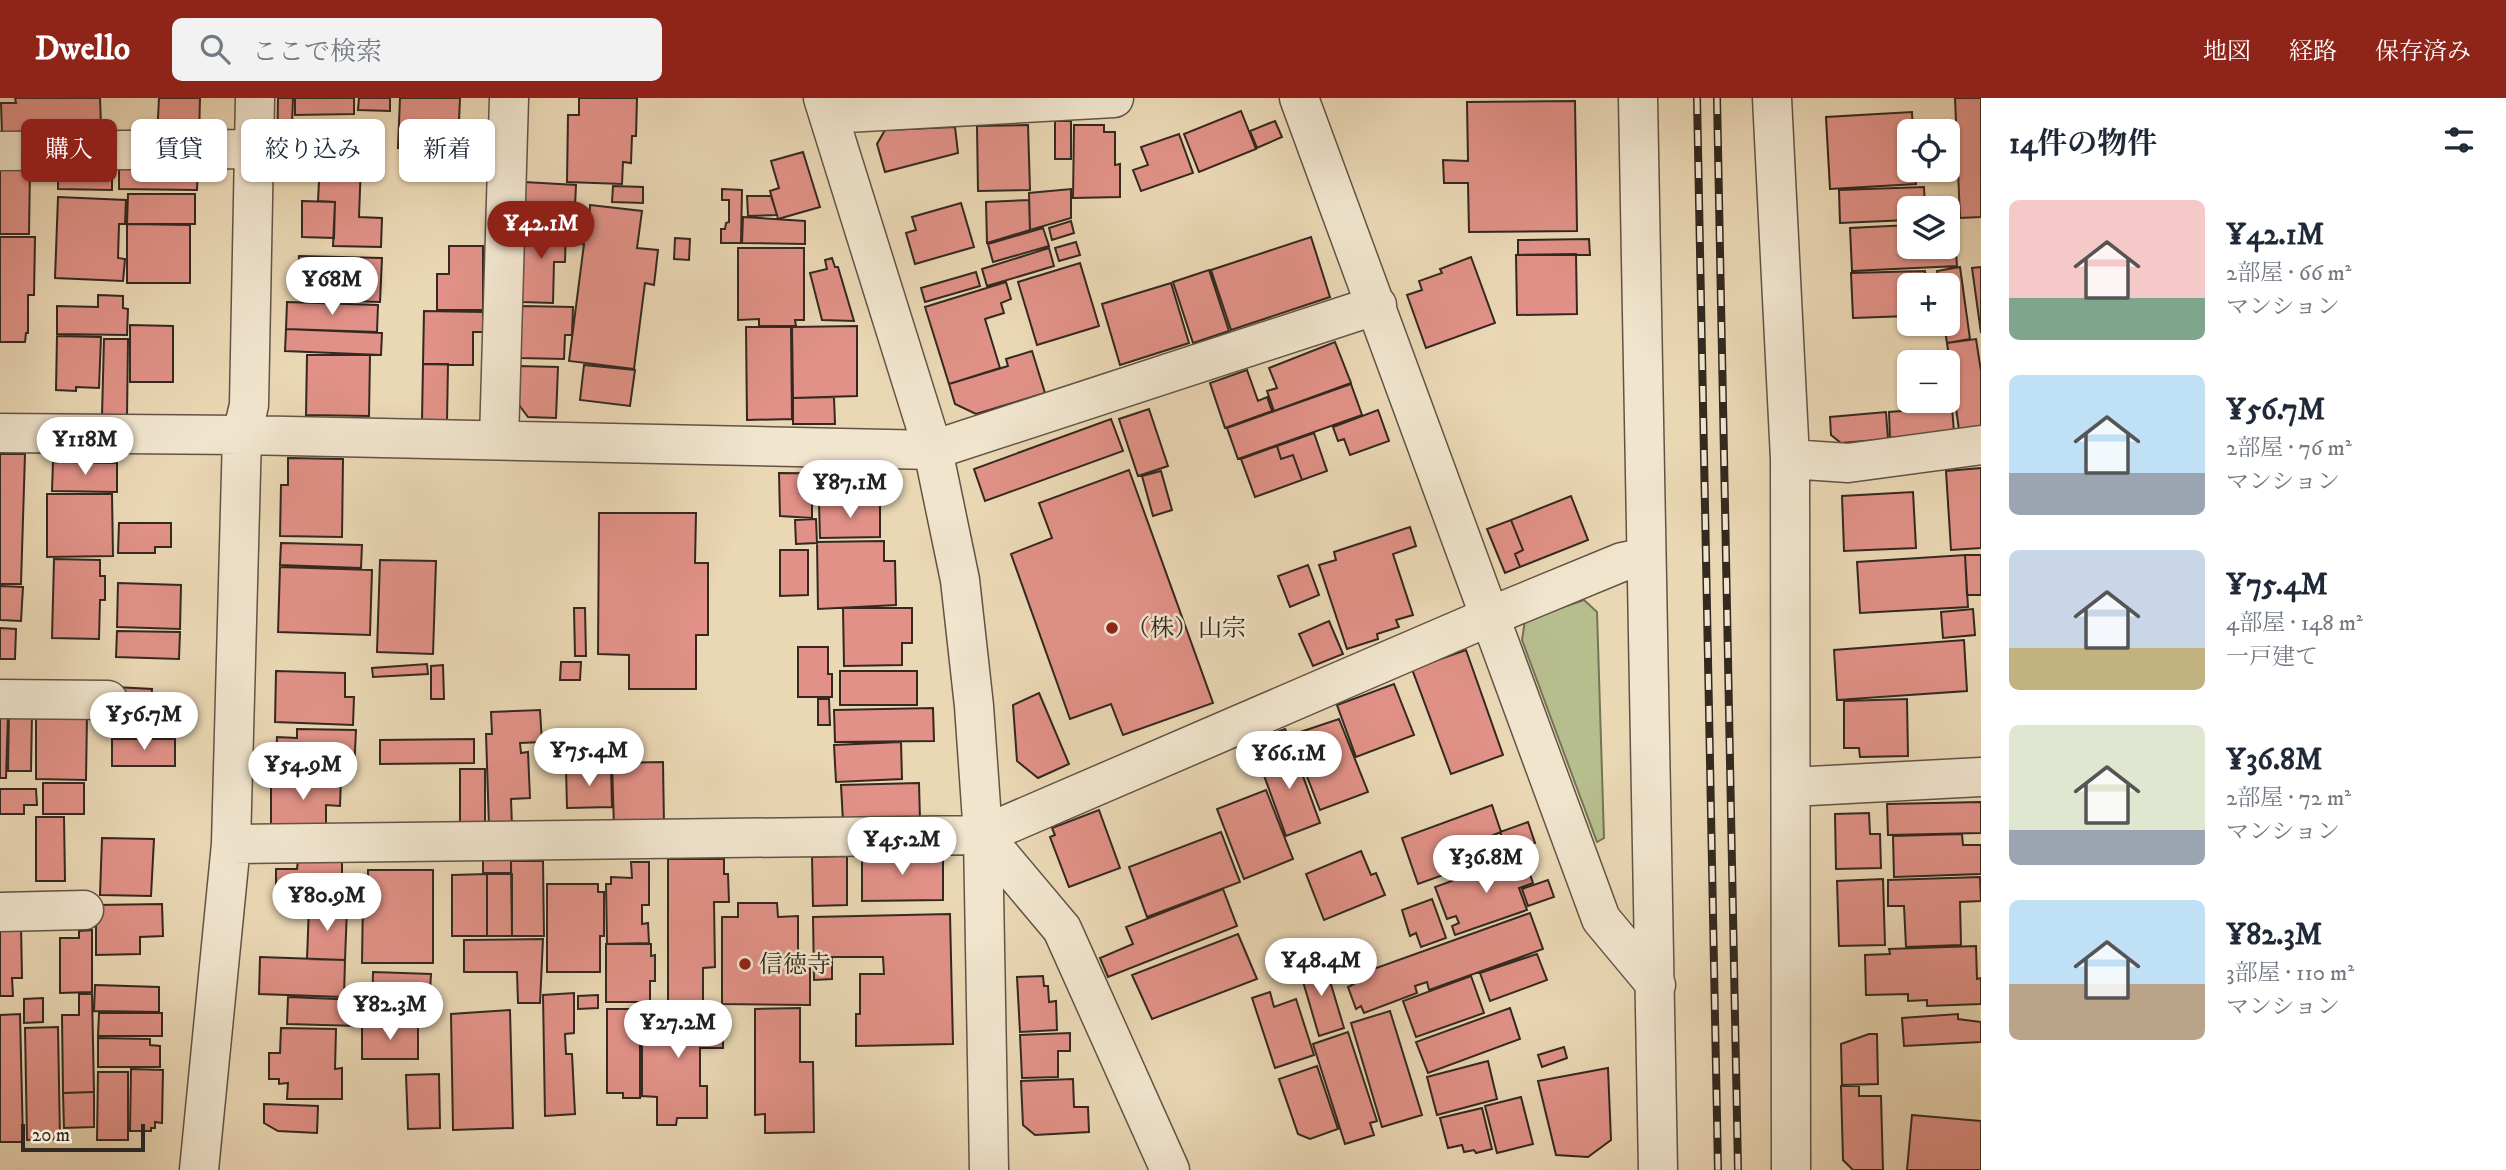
<!DOCTYPE html>
<html lang="ja">
<head>
<meta charset="utf-8">
<style>
	:root { --surface:#fff; --page:#f2f2f3; --text:#1f2937; --muted:#747a83; --accent:#8f2418 }
	body { margin:0; font-family:"IM FELL DW Pica","Noto Serif JP",serif; background:var(--page); color:var(--text); height:100vh; display:flex; flex-direction:column; font-size:26px; white-space:nowrap }
	* { box-sizing:border-box; margin:0 }
	p { font-size:23px; color:var(--muted) }
	.icon { flex:none; width:38px; height:38px; fill:none; stroke:currentColor; stroke-width:2; stroke-linecap:round; stroke-linejoin:round }
	.map { position:relative; flex:1; overflow:hidden }
	.drawer { display:flex; flex-direction:column; background:var(--surface); width:525px }
	.drawer>* { flex:none }
	.banner { position:absolute; left:21px; top:21px; width:665px; height:63px; display:flex; gap:14px }
	.fabs { position:absolute; left:1897px; top:21px; display:grid; gap:14px }
	.fabs a { display:grid; place-items:center; width:63px; height:63px; border-radius:10px; background:var(--surface); box-shadow:0 2px 5px #0004; font-size:35px }
	.scale { position:absolute; left:21px; bottom:18px; width:124px; box-sizing:border-box; padding-left:7px; border:4px solid #332920; border-top:0; font-size:19px; line-height:24px; white-space:nowrap; color:#332920; -webkit-text-stroke:5px #f1e5ce; paint-order:stroke }
	.price { position:absolute; translate:-50% -60px; padding:0 16px; border-radius:24px; background:#fff; color:#222; font-size:23px; line-height:46px; filter:drop-shadow(0 2px 4px #0008) }
	.price::after { content:''; position:absolute; left:50%; top:42px; width:21px; height:16px; margin-left:-10px; background:inherit; clip-path:polygon(0 0,100% 0,50% 100%) }
	.price.on { background:var(--accent); color:#fff }
	ul { padding:0; list-style:none }
	li { display:flex; align-items:center; gap:21px; height:175px; padding:0 28px }
	li span { display:grid; place-items:center; flex:none; width:196px; height:140px; border-radius:10px; color:#555 }
	li>.icon { margin-inline-start:auto }
	span .icon { width:84px; height:84px; fill:#fffc; stroke-width:1 }
	li b { font-size:30px }
	h2 { display:flex; justify-content:space-between; align-items:center; height:84px; padding:0 28px; font-size:30px }
	.pill { padding:0 24px; border-radius:10px; background:var(--surface); box-shadow:0 2px 5px #0004; font-size:24px; line-height:63px }
	.pill.on { background:var(--accent); color:#fff }
	header { display:flex; align-items:center; gap:42px; box-sizing:border-box; height:98px; padding:0 35px; background:var(--accent); color:#fff }
	header strong { font-size:33px }
	nav { display:flex; gap:38px; margin-inline-start:auto; font-size:24px }
	.search { width:490px; height:63px; background:var(--page); display:flex; align-items:center; gap:18px; box-sizing:border-box; padding:0 24px; border-radius:10px; color:var(--muted); font-size:26px }
	main { display:flex; flex:1; min-height:0 }
	.map>svg:first-child { display:block }
	.green { fill:#b7be8d; stroke:#757456; stroke-width:2 }
	.building { fill:#e19187; stroke:#332920; stroke-width:2 }
	.lines { fill:none; stroke-linecap:round; stroke-linejoin:round }
	.minor-casing { stroke:#615445; stroke-width:41 }
	.minor { stroke:#f1e5ce; stroke-width:38 }
	.rail-casing { stroke:#332920; stroke-width:8 }
	.rail { stroke:#f1e5ce; stroke-width:5; stroke-dasharray:16; stroke-linecap:butt }
	.poi-dot { fill:#8f2418; stroke:#f1e5ce; stroke-width:2.5 }
	.labels { text-anchor:middle; stroke-width:5; stroke-linejoin:round; paint-order:stroke }
	.poi-label { font-size:24px; fill:#332920; stroke:#f1e5ce; text-anchor:start }
</style>
</head>
<body>
<header>
<strong>Dwello</strong>
<div class="search"><svg class="icon" aria-label="search" viewBox="0 0 24 24"><circle cx="10" cy="10" r="6"/><path d="M15 15l6 6"/></svg>ここで検索</div>
<nav><a>地図</a><a>経路</a><a>保存済み</a></nav>
</header>
<main>
<div class="map">
<svg width="1981" height="1072" viewBox="0 0 1981 1072">
	<rect width="100%" height="100%" fill="#ead7b4"/>
	<filter id="stains"><feTurbulence type="fractalNoise" baseFrequency=".00286" numOctaves="4"/><feColorMatrix values="0 0 0 0 .2 0 0 0 0 .09 0 0 0 0 .02 0 0 0 .5 -.17"/></filter>
	<radialGradient id="worn" r=".72"><stop offset=".6" stop-color="#630" stop-opacity="0"/><stop offset="1" stop-color="#630" stop-opacity=".3"/></radialGradient>
	<path class="green" d="M1584,502L1597,514L1604,740L1597,744L1522,542L1525,522Z"/>
	<path class="building" d="M15,0H100L101,27L87,26V44L2,35L1,5H16Z
		M159,0H200L199,40L157,39Z
		M278,0H293L291,55H277Z
		M295,0H354V16L295,17Z
		M359,0H390V13L358,12Z
		M400,0H460L459,23L452,22L450,52L398,50Z
		M579,0H637L636,38H632L631,65L623,64L622,86L567,84L568,17H579Z
		M1955,0H1981V119L1960,120Z
		M1575,3L1577,133L1469,134L1468,85H1444L1443,62L1468,63L1467,4Z
		M1241,13L1256,51L1199,74L1184,36Z
		M1912,14L1913,33H1909V72H1915L1916,86L1830,91L1826,19Z
		M1055,23H1071V61H1055Z
		M1275,23L1282,39L1257,50L1250,33Z
		M1028,27L1030,92L978,93L977,28Z
		M1074,27H1104V34H1115V67L1120,66V99L1073,100Z
		M955,29L958,55L885,74L877,46L885,32Z
		M326,30L367,32L366,57L295,54V38L325,39Z
		M1179,36L1193,75L1141,93L1133,72L1148,67L1141,49Z
		M803,54L820,109L778,121L770,93L779,90L771,63Z
		M58,64L112,65V92L58,91Z
		M320,64L361,65L359,119L382,120L381,149L333,148L335,104L318,103Z
		M119,65L198,66L197,92L119,91Z
		M0,70H30L29,136H0Z
		M524,84L576,87L574,128L522,126Z
		M613,88L643,89V105L612,104Z
		M1924,89L1925,110H1909V122L1840,125L1839,92Z
		M722,91L742,92L741,145H721V131H725L726,125L729,124V102H722Z
		M1071,91V120L1030,132L1029,95Z
		M128,96H195V126H127Z
		M747,98H771L777,117L748,118Z
		M58,99L126,102L125,126H119L118,160L125,161L123,183L55,180Z
		M1029,102L1030,132L987,145L986,104Z
		M302,103L335,104L334,140L302,139Z
		M961,105L974,149L915,166L906,135L916,132L912,119Z
		M590,107L642,113L637,150L658,152L654,187L645,185L634,271L569,263L584,146L568,144L570,131L578,132L579,123L589,124Z
		M743,119L805,123V146L742,145Z
		M1071,123L1074,135L1052,142L1049,130Z
		M1948,125H1954L1957,168L1852,173L1850,130L1909,127V149H1948Z
		M127,126L190,127V185H127Z
		M523,128H566L565,164H554L553,205L522,204Z
		M1043,130L1049,148L993,164L988,146Z
		M0,139H35L34,197H28V235H26L25,244H0Z
		M1311,139L1330,199L1231,232L1211,172Z
		M675,140L690,141L689,162L674,161Z
		M1589,141L1590,157H1518V142Z
		M1076,144L1080,157L1059,163L1055,150Z
		M449,148H483V212H437V176H449Z
		M738,150H804V222H795L796,228H759V221L738,222Z
		M1049,150L1054,168L987,188L982,171Z
		M1576,156L1577,216L1517,217L1516,157Z
		M299,158L382,160L380,204L318,202V185L298,184Z
		M1471,159L1495,225L1426,250L1407,197L1422,192L1419,183L1442,175L1440,171Z
		M832,160L835,169H838L854,223L822,222L810,175L827,171L825,162Z
		M1080,165L1099,228L1037,247L1018,184Z
		M1960,169L1970,241L1947,245L1944,226H1948V187H1939L1937,173Z
		M1981,169V235L1972,170Z
		M1209,172L1229,233L1193,245L1173,184Z
		M1925,173L1926,187H1909V218L1853,220L1851,175Z
		M976,174L980,188L925,204L921,190Z
		M1006,184L1011,201L1001,205L1004,215L985,221L1000,270L949,286L925,209Z
		M1171,185L1189,245L1120,267L1102,206Z
		M98,197L123,198V210L128,211L127,237L57,236V208L98,209Z
		M287,204L378,207L377,234L286,231Z
		M522,208L573,209L572,237H565L564,261L520,260Z
		M424,213L483,214V234H473V267L423,266Z
		M130,227L173,228V284H130Z
		M857,228V298L793,300L792,229Z
		M746,229H791L792,321L747,322Z
		M286,231L382,235L381,257L285,253Z
		M57,238L101,239L99,290L76,289V293L56,292Z
		M104,241H128L127,319L102,318Z
		M1976,241L1981,273V329L1959,332L1947,245Z
		M1335,244L1351,285L1274,313L1267,293L1277,290L1269,270Z
		M1032,253L1045,295L976,316L955,306L949,286L1008,268L1006,261Z
		M307,257H370L369,318L306,317Z
		M423,266H448L447,324L422,323Z
		M584,267L635,272L630,308L580,302Z
		M518,268L558,269L556,320L528,319L516,303Z
		M1247,272L1258,303L1267,299L1272,313L1225,330L1210,285Z
		M1351,286L1362,317L1238,361L1227,330Z
		M834,299L835,326H793V300Z
		M1952,309L1954,334L1890,340L1889,314Z
		M1149,311L1168,368L1138,378L1119,321Z
		M1378,312L1389,343L1350,357L1344,341L1338,343L1333,329Z
		M1886,314L1888,341L1841,345L1831,337L1830,319Z
		M1111,321L1123,353L985,403L974,371Z
		M1314,335L1327,373L1302,382L1293,357L1281,361L1277,348Z
		M1277,348L1281,361L1293,357L1302,382L1255,399L1241,361Z
		M0,356H25L21,486H0Z
		M288,360L343,361L342,439L280,438L281,387H288Z
		M53,364L117,365V394L52,393Z
		M1981,370V450L1951,452L1946,373Z
		M1129,372L1213,605L1123,637L1111,606L1070,621L1011,456L1052,440L1039,405Z
		M1161,373L1172,412L1153,418L1142,378Z
		M779,375L885,376L884,398H812V420L780,418Z
		M1913,394L1916,450L1844,453L1842,398Z
		M47,396H112L113,458L47,459Z
		M1571,398L1588,442L1520,469L1515,456L1523,452L1511,422Z
		M880,404V439L820,440L819,405Z
		M599,415H696L695,465H708V537H696V591H629V557L598,556Z
		M816,421L817,445L796,446L795,422Z
		M1511,422L1523,452L1515,456L1520,469L1505,475L1487,431Z
		M119,425H171V449H155V455H118Z
		M1410,429L1416,448L1393,456L1413,517L1396,522L1399,529L1377,536L1378,541L1347,551L1319,467L1336,462L1334,454Z
		M884,443V463H895L896,507L818,511L817,444Z
		M281,445L362,447L361,470L280,467Z
		M780,452H808V497L780,498Z
		M1965,457L1968,509L1860,515L1857,464Z
		M1965,457H1981V497H1967Z
		M54,461L100,462V478H105V502H100L99,541L52,540Z
		M380,462L436,463L433,556L377,554Z
		M1308,467L1319,497L1290,509L1278,478Z
		M280,469L372,472L370,537L278,534Z
		M118,485L181,487L180,531L117,529Z
		M0,488L23,489L21,523L0,522Z
		M574,510H585L586,558H575Z
		M843,510H912V545H902V567L844,568Z
		M1973,511L1975,537L1943,540L1941,514Z
		M1329,523L1343,556L1313,568L1299,536Z
		M0,530L16,531L15,561H0Z
		M117,533L180,534L179,561L116,559Z
		M1964,542L1967,593L1837,602L1834,552Z
		M798,549H828V576H832V599H798Z
		M1466,552L1503,657L1451,676L1412,571Z
		M561,564H581L580,582H560Z
		M427,566L428,576L373,579L372,570Z
		M443,567L444,601H431V568Z
		M276,573L345,575V599H354L353,627L275,624Z
		M840,573H917V607H840Z
		M1394,586L1414,637L1356,659L1337,607Z
		M115,589L152,591L151,606L114,604Z
		M1039,595L1069,666L1038,680L1017,663L1013,607Z
		M818,601H829L830,627H818Z
		M1907,601L1908,658L1860,659L1859,650H1844V603Z
		M933,610L934,643L835,644L834,612Z
		M540,612L542,644L520,645L521,655L528,654L530,700L511,701L512,729H489L486,636H492L491,614Z
		M0,615H8L6,680H0Z
		M9,615L32,616L31,673H8Z
		M36,616L87,617L86,682L36,681Z
		M1339,621L1368,694L1320,712L1294,645L1298,644L1294,636Z
		M297,631L356,632L354,674L297,673L298,664H276L277,639L297,640Z
		M1285,631L1292,648L1258,661L1251,644Z
		M112,641H175V668H112Z
		M474,641V665L380,666V642Z
		M901,644L902,681L836,684L834,647Z
		M1292,648L1320,725L1286,738L1258,661Z
		M663,664L664,728L614,729L612,665Z
		M611,669L612,709L567,710L566,670Z
		M460,671H485V726H460Z
		M271,678H333V680H341L340,708L326,707V732H271Z
		M43,685H84V716H43Z
		M919,685L920,722L843,724L841,687Z
		M0,691H36L37,707H24V716H0Z
		M1266,692L1293,761L1244,781L1217,711Z
		M1981,704V735L1888,737L1887,706Z
		M1492,707L1501,734L1491,738L1499,757L1418,786L1402,740Z
		M1099,712L1120,770L1069,789L1050,739L1055,737L1052,730Z
		M1869,715L1870,736H1880L1881,770L1836,771L1835,716Z
		M36,719H64L65,783H36Z
		M1528,724L1535,745L1508,755L1500,734Z
		M1221,734L1240,784L1147,819L1129,769Z
		M1962,736L1963,747H1981V776L1894,779L1893,738Z
		M102,740L154,741L151,798L100,797Z
		M1361,753L1371,777L1376,775L1385,797L1324,822L1306,776Z
		M862,756H943V802L862,803Z
		M1523,757L1533,785L1519,790L1527,812L1455,837L1452,828L1459,825L1456,818L1447,821L1435,789Z
		M483,758H511V775H483Z
		M847,758V807L813,808L812,759Z
		M668,761H724V776H728L729,804H714L715,869L703,870V904H668Z
		M298,762H342V781H336V802H276V771H297Z
		M511,763H543L544,838H512Z
		M631,764H649V807H642V826L648,825L649,845L607,846L606,786H611V779L632,780Z
		M368,772H433V865H362L363,799H368Z
		M487,776V838H452V777Z
		M487,776H512V838H487Z
		M1980,779L1981,803L1960,804L1961,847L1906,849L1904,808H1888V782Z
		M1883,781L1885,847L1839,848L1837,783Z
		M1548,782L1554,799L1528,808L1522,791Z
		M547,786H598V794H604V838H600V874H547Z
		M1223,791L1237,828L1108,879L1100,860L1133,846L1126,829Z
		M1432,801L1446,840L1421,849L1416,835L1410,838L1402,812Z
		M738,805H777L778,819L798,818V861L810,860V907L722,906V819H738Z
		M162,806L163,838L140,839V856L96,857V807Z
		M309,808L347,810L345,862L307,861Z
		M1530,815L1543,851L1429,892L1427,884L1415,888L1417,895L1364,915L1361,908L1356,911L1348,889L1354,886L1351,879Z
		M950,816L953,946L856,948V916H860V876H884L883,859H832V881L814,882L813,819Z
		M21,826L22,880H12L13,898H0V827Z
		M92,832V894L60,895V840H79V833Z
		M1238,836L1257,881L1152,921L1132,877Z
		M543,841L540,905H518L517,874H464V842Z
		M606,846H651V858L655,857V883H650V904H606Z
		M1976,848L1977,881L1981,880V906L1927,908V902L1908,903V896L1866,897L1865,857L1890,856L1889,851Z
		M1537,856L1547,882L1490,903L1480,875Z
		M260,859L345,862L344,899L259,896Z
		M1324,863L1344,930L1319,938L1299,870Z
		M373,874L431,876L430,894H436L435,923L372,921Z
		M1043,878L1044,888H1048L1049,904L1056,903L1057,932L1020,934L1017,879Z
		M1471,878L1484,915L1416,939L1403,903Z
		M95,887L159,889V914L94,913Z
		M1270,894L1274,909L1296,901L1314,957L1275,970L1252,900Z
		M574,895V935L565,936L566,956H572L575,1016L545,1018L543,897Z
		M79,896H92L94,994L63,995L62,917H79Z
		M598,897V910L578,911V898Z
		M288,899L360,902L359,928L287,926Z
		M43,900V924L24,925V901Z
		M800,910V964H813L814,1034L765,1035V1016L755,1017V911Z
		M1510,910L1520,941L1428,975L1416,944Z
		M607,911H632V928H640V1000H623V995H607Z
		M510,912L513,1030L453,1032L451,916Z
		M642,912L723,913V950H700V988H707V1020H677L676,1027H657V999L642,998Z
		M1390,913L1422,1017L1382,1029L1351,925Z
		M99,915H162V938H98Z
		M20,916L23,1044H0V917Z
		M1958,916V921L1981,924V944L1904,948L1902,920Z
		M362,926H418V961H362Z
		M58,929L60,1041L27,1042L25,930Z
		M281,930L336,931L335,971L342,970V1001H287L288,985L279,986V981H269V955H280Z
		M1348,934L1377,1023L1370,1025L1374,1037L1345,1046L1313,946Z
		M1070,935V953H1058V979L1022,980L1020,937Z
		M1869,936H1877L1878,986L1842,987L1841,946Z
		M98,940L150,941V947L160,948V969H98Z
		M1564,949L1567,960L1542,969L1538,957Z
		M1488,963L1497,1001L1437,1017L1427,979Z
		M1317,968L1338,1031L1310,1041L1298,1036L1279,981Z
		M1608,970L1611,1042L1588,1059L1556,1057L1538,983Z
		M131,971L163,972L162,1025L155,1024V1030H151V1033H130Z
		M98,974H128V1042H97Z
		M439,976L440,1030L408,1031L406,977Z
		M1073,981L1074,1009H1088L1089,1034L1035,1037L1023,1027L1021,983Z
		M1841,988H1859V998H1881L1883,1072H1853L1843,1062Z
		M94,994V1029L64,1030L63,995Z
		M1521,999L1533,1046L1497,1055L1485,1008Z
		M264,1006L318,1008L317,1035L278,1033L264,1025Z
		M1482,1010L1492,1051L1476,1055L1474,1052L1464,1054L1462,1047L1448,1050L1440,1020Z
		M1912,1017L1981,1023V1072H1907Z"/>
	<g class="lines">
		<defs>
			<path id="minor" d="M823,0L933,352L960,482L974,608L983,737L989,1072
				M1299,0L1601,821L1656,887
				M1638,0L1658,1072
				M1772,0L1790,361L1791,1072
				M828,16L1114,0
				M0,53L254,51
				M0,335L242,337L933,352L1377,207
				M499,342L509,0
				M1790,361L1848,365L1981,347
				M0,601L108,602
				M1791,689L1981,679
				M983,737L1062,831L1170,1072
				M231,746L983,737L1491,518L1622,464L1646,459
				M0,814L84,812
				M199,1072L231,746L242,337L249,307L255,0"/>
		</defs>
		<use href="#minor" class="minor-casing"/>
		<use href="#minor" class="minor"/>
		<defs>
			<path id="rail" d="M1697,0L1718,1072
				M1717,0L1738,1072"/>
		</defs>
		<use href="#rail" class="rail-casing"/>
		<use href="#rail" class="rail"/>
	</g>
	<g class="poi-dot">
		<circle cx="1112" cy="530" r="7"/>
		<circle cx="745" cy="866" r="7"/>
	</g>
	<g class="labels">
		<g class="poi-label">
			<text x="1126" y="538">（株）山宗</text>
			<text x="759" y="874">信徳寺</text>
		</g>
	</g>
	<rect width="100%" height="100%" filter="url(#stains)"/>
	<rect width="100%" height="100%" fill="url(#worn)"/>
</svg>
<div class="fabs">
<a><svg class="icon" aria-label="locate" viewBox="0 0 24 24"><circle cx="12" cy="12" r="6"/><path d="M12 2v4M12 18v4M2 12h4M18 12h4"/></svg></a>
<a><svg class="icon" aria-label="layers" viewBox="0 0 24 24"><path d="M12 4l9 5-9 5-9-5zM3 14l9 5 9-5"/></svg></a>
<a>+</a>
<a>−</a>
</div>
<div class="scale">20 m</div>
<b class="price on" style="left:541px;top:163px">¥42.1M</b>
<b class="price" style="left:332px;top:219px">¥68M</b>
<b class="price" style="left:85px;top:379px">¥118M</b>
<b class="price" style="left:850px;top:422px">¥87.1M</b>
<b class="price" style="left:144px;top:654px">¥56.7M</b>
<b class="price" style="left:589px;top:690px">¥75.4M</b>
<b class="price" style="left:1289px;top:693px">¥66.1M</b>
<b class="price" style="left:303px;top:704px">¥54.9M</b>
<b class="price" style="left:902px;top:779px">¥45.2M</b>
<b class="price" style="left:1486px;top:797px">¥36.8M</b>
<b class="price" style="left:327px;top:835px">¥80.9M</b>
<b class="price" style="left:1321px;top:900px">¥48.4M</b>
<b class="price" style="left:390px;top:944px">¥82.3M</b>
<b class="price" style="left:678px;top:962px">¥27.2M</b>
<div class="banner">
<a class="pill on">購入</a>
<a class="pill">賃貸</a>
<a class="pill">絞り込み</a>
<a class="pill">新着</a>
</div>
</div>
<section class="drawer">
<h2>14件の物件<svg class="icon" aria-label="filters" viewBox="0 0 24 24"><path d="M4 7h16M4 17h16"/><circle cx="9" cy="7" r="2"/><circle cx="15" cy="17" r="2"/></svg></h2>
<ul>
<li><span style="background:linear-gradient(#f6c9c9 70%,#7fa58c 0)"><svg class="icon" aria-label="home" viewBox="0 0 24 24"><path d="M3 11l9-7 9 7M6 9v11h12V9"/></svg></span><div><b>¥42.1M</b><p>2部屋 · 66 m²</p><p>マンション</p></div></li>
<li><span style="background:linear-gradient(#bfe0f5 70%,#9aa5b1 0)"><svg class="icon" aria-label="home" viewBox="0 0 24 24"><path d="M3 11l9-7 9 7M6 9v11h12V9"/></svg></span><div><b>¥56.7M</b><p>2部屋 · 76 m²</p><p>マンション</p></div></li>
<li><span style="background:linear-gradient(#c9d6e8 70%,#c2b280 0)"><svg class="icon" aria-label="home" viewBox="0 0 24 24"><path d="M3 11l9-7 9 7M6 9v11h12V9"/></svg></span><div><b>¥75.4M</b><p>4部屋 · 148 m²</p><p>一戸建て</p></div></li>
<li><span style="background:linear-gradient(#dfe7d0 75%,#9aa5b1 0)"><svg class="icon" aria-label="home" viewBox="0 0 24 24"><path d="M3 11l9-7 9 7M6 9v11h12V9"/></svg></span><div><b>¥36.8M</b><p>2部屋 · 72 m²</p><p>マンション</p></div></li>
<li><span style="background:linear-gradient(#bfe0f5 60%,#b9a48a 0)"><svg class="icon" aria-label="home" viewBox="0 0 24 24"><path d="M3 11l9-7 9 7M6 9v11h12V9"/></svg></span><div><b>¥82.3M</b><p>3部屋 · 110 m²</p><p>マンション</p></div></li>
</ul>
</section>
</main>
</body>
</html>
